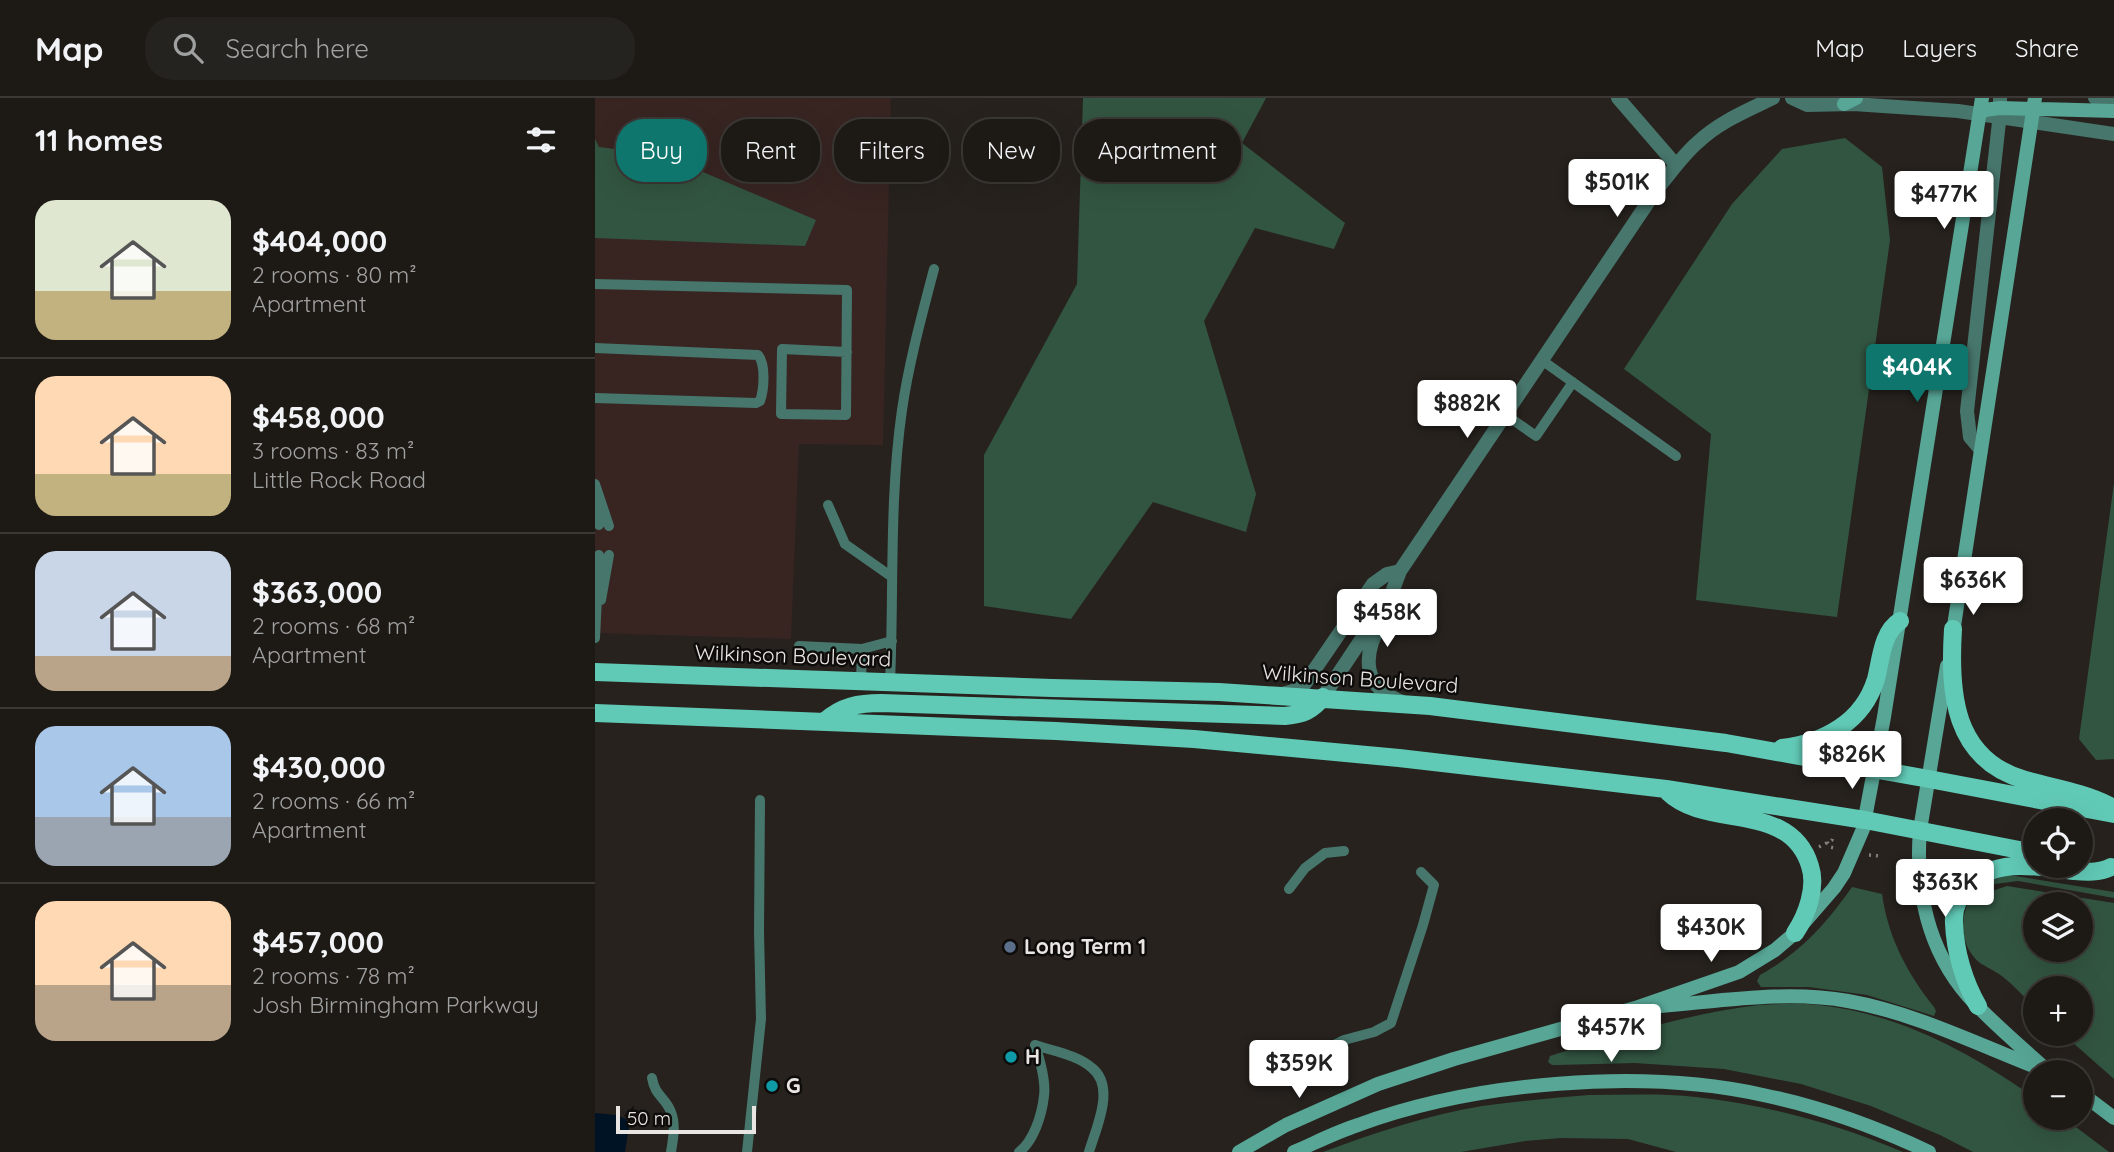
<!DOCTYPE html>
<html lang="en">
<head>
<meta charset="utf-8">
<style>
	:root { --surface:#1d1a16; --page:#25231f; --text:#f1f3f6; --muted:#a0a1a1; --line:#3b3835; --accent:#0f766e }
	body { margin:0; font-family:Quicksand,sans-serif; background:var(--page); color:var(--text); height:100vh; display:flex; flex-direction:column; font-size:26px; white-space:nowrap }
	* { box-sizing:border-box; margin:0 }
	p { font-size:23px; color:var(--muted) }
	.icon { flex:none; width:38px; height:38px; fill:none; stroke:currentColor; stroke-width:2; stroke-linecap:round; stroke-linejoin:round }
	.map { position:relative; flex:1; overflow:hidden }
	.panel { display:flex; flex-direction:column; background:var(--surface); width:595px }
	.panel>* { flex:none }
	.guide { position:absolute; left:21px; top:21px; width:665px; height:63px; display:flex; gap:14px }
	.tools { position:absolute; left:1428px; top:710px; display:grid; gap:14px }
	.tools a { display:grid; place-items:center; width:70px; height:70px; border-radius:50%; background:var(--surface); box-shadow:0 7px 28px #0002,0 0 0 2px var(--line); font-size:35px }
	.scale { position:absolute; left:21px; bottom:18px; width:140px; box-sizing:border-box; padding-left:7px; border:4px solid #e8e5e2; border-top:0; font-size:19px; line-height:24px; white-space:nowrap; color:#e8e5e2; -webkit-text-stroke:5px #0e0c0a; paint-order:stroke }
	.price { position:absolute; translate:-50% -60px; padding:0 16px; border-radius:7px; background:#fff; color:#222; font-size:23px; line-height:46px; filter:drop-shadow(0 2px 4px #0008) }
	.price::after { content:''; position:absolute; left:50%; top:42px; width:21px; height:16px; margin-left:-10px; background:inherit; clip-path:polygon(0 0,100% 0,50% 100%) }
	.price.current { background:var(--accent); color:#fff }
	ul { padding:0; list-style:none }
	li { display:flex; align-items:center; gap:21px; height:175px; padding:0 35px }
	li+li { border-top:2px solid var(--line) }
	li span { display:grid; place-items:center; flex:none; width:196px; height:140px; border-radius:21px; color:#555 }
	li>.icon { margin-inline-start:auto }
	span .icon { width:84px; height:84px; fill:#fffc; stroke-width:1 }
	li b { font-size:30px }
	h2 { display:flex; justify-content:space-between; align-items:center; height:84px; padding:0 35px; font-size:30px }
	.pill { padding:0 24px; border-radius:28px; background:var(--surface); box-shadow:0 7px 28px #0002,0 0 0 2px var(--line); font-size:24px; line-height:63px }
	.pill.current { background:var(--accent); color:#fff }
	header { display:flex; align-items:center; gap:42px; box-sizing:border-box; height:98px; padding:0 35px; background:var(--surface); border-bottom:2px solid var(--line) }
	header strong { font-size:33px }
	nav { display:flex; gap:38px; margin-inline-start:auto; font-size:24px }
	.search { width:490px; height:63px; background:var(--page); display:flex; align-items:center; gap:18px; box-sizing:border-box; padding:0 24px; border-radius:28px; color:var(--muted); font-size:26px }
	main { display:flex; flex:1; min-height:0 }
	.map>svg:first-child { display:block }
	.commercial { fill:#382522 }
	.green { fill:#325541; fill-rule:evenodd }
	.water { fill:#001324 }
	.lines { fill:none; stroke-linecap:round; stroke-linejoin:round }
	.path { stroke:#84807d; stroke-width:3.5; stroke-dasharray:2 5; stroke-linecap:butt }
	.service { stroke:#47766c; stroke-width:10 }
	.minor { stroke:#47766c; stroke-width:14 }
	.tertiary { stroke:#47766c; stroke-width:14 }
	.secondary { stroke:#57a696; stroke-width:14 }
	.primary { stroke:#61cab6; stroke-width:18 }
	.service-dot { fill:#5c6f8a; stroke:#0e0c0a; stroke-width:2.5 }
	.culture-dot { fill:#0f9aa8; stroke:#0e0c0a; stroke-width:2.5 }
	.labels { text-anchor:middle; stroke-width:5; stroke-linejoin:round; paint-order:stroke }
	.street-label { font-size:21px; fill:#e8e5e2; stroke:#0e0c0a }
	.poi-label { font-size:21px; font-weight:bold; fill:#e8e5e2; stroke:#0e0c0a; text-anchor:start }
</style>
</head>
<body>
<header>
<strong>Map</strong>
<div class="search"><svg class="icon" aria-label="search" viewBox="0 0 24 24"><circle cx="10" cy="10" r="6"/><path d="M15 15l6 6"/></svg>Search here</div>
<nav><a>Map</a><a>Layers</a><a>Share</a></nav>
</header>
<main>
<section class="panel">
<h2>11 homes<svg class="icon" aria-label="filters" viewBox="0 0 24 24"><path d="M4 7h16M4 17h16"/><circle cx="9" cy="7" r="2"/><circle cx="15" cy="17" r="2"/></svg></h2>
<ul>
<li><span style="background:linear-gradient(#dfe7d0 65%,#c2b280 0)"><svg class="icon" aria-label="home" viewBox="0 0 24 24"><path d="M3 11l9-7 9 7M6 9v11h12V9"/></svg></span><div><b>$404,000</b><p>2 rooms · 80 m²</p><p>Apartment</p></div></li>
<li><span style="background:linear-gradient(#ffd9b3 70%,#c2b280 0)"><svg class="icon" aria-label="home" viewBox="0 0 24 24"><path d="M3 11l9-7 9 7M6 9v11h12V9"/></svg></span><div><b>$458,000</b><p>3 rooms · 83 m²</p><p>Little Rock Road</p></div></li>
<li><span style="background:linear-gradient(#c9d6e8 75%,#b9a48a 0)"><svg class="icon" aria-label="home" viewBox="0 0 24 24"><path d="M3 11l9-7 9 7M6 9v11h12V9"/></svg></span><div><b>$363,000</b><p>2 rooms · 68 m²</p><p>Apartment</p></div></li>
<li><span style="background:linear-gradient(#a9c7e8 65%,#9aa5b1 0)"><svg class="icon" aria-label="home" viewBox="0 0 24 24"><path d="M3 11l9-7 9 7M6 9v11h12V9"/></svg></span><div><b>$430,000</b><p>2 rooms · 66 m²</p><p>Apartment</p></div></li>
<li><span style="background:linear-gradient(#ffd9b3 60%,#b9a48a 0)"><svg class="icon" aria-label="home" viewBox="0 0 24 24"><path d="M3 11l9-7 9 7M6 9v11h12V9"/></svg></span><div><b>$457,000</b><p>2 rooms · 78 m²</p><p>Josh Birmingham Parkway</p></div></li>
</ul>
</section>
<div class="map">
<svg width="1519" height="1054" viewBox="0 0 1519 1054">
	<rect width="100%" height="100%" fill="#27221e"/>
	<path class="commercial" d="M0,0H296L288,347L204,346L196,541L0,535Z"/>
	<path class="green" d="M488,0H671L647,45L750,125L739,151L660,130L609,223L661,396L651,434L558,404L476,521L389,508V357L482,186Z
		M1250,40L1287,69L1295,142L1242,519L1101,502L1116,336L1029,271L1137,106L1187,51Z
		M0,41L4,49L68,57L221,122L210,148L0,140Z
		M1519,385V661L1501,662L1484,641Z
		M1414,777L1519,794V800L1423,783L1400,786L1387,794L1383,789L1393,783Z
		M1412,788L1519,805V981L1468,936H1486V891H1440V910C1429,899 1417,885 1404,876C1398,872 1391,869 1385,865C1365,848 1364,822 1375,800L1383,805L1394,794ZM1440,807H1486V852H1440Z
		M1257,789L1287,796C1293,839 1312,875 1339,909L1341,913L1339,918L1272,897L1214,889H1166L1162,883L1165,877C1206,854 1230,827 1257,789Z
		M1164,907C1184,906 1204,905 1224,907C1305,916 1374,954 1440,1000V1020H1469L1514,1054H1378L1345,1037L1276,1008L1206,986L1129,971L1040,965L963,967H957L953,964L955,958L964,955C1030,936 1096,915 1164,907Z
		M994,997C1030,997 1066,995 1101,999C1173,1007 1242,1026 1308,1054H1081L1033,1041L966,1040L930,1043L866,1054H728C779,1035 833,1017 887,1008C923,1003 958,1000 994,997Z"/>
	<path class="water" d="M0,1015L21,1017L31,1021L34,1029L30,1054H0Z"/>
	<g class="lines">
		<path class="path" d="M1232,744L1235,749L1243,751
			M1224,749L1237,742L1238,737
			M1274,757L1285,758
			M1344,769L1352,771L1360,777"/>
		<path class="service" d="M0,186L252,192L251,317L186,316L187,251L252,254
			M0,250L163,257C171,266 169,292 165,303L161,305L0,300
			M948,263L1081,358
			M911,317L941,338L978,284
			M0,386L14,428
			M0,405L4,427
			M233,407L250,446L297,479
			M6,502L14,457
			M0,540L4,457
			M204,548L267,551
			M266,584L267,551L297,543
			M295,585C299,494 294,402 307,312C314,264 327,217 339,171
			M694,791L710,770L730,755L749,753
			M440,947C458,953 483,957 497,970C521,989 501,1030 494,1054
			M690,972L749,942L779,934L796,925L828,827L839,787L826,774
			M57,980C60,998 70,999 76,1014C81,1027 78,1041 76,1054
			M152,1054L166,921L164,833L165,702
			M424,1054C439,1043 447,1016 449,998C451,983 445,962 440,947"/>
		<path class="minor" d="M1023,0L1081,67"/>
		<path class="tertiary" d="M1197,0L1212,7L1258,6L1363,13L1519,36
			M1500,0L1519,3
			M1386,352L1375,339L1372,313L1405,15V0
			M786,525C767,558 767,590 808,604
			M687,596L698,593L709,587L778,486L792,476L805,473
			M728,599L796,497L805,473L1062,91C1075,76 1087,58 1102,45C1124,24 1151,13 1178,0"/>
		<path class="secondary" d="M1249,6L1261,0
			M1385,16L1389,12L1405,10L1519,13
			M1357,541L1440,0
			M1352,568L1325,732C1320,792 1333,852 1373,898C1398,926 1428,950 1455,975
			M1066,908C1127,903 1192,892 1253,903C1320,915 1384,947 1446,971
			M1486,995L1519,1020
			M644,1054L691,1027L783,986L859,961L1040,910L1144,874L1180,852L1200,835L1239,790L1249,775L1268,731L1289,619L1387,0
			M699,1054C720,1045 741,1034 763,1027C880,984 1046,970 1168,997C1226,1009 1281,1029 1334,1054"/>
		<path class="primary" d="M1358,531C1354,595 1358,661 1430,682C1458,690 1487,694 1513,707
			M0,574L457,590L624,594L835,608L1131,645L1334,681L1519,716
			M0,615L461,633L599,641L804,660L1071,691L1270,722L1440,755
			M230,623C247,608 264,605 286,605L690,618C708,616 717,613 728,599
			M1187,650C1229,645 1268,624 1281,581C1286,562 1287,534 1305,523
			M1073,694C1112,732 1195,702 1215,768C1222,789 1212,817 1200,835
			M1383,908C1369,884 1360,853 1359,825C1358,809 1364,797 1375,786C1402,759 1444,769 1479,773C1491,774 1504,775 1516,769"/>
	</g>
	<circle class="service-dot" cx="415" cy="849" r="7"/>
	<g class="culture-dot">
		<circle cx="416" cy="959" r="7"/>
		<circle cx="177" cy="988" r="7"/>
	</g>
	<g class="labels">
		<g class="street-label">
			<text transform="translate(198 558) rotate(2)" y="7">Wilkinson Boulevard</text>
			<text transform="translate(765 581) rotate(4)" y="7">Wilkinson Boulevard</text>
		</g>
		<g class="poi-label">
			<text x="429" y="856">Long Term 1</text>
			<text x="430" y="966">H</text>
			<text x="191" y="995">G</text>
		</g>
	</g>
</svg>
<div class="tools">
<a><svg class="icon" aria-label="locate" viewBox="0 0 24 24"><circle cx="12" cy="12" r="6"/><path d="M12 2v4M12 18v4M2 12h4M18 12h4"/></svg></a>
<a><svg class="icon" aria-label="layers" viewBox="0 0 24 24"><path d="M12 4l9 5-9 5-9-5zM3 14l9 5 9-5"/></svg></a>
<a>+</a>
<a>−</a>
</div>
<div class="scale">50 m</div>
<b class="price" style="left:1022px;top:121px">$501K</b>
<b class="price" style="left:1349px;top:133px">$477K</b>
<b class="price current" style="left:1322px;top:306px">$404K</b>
<b class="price" style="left:872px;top:342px">$882K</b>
<b class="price" style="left:1378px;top:519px">$636K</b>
<b class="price" style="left:792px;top:551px">$458K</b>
<b class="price" style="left:1257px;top:693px">$826K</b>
<b class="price" style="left:1350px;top:821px">$363K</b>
<b class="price" style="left:1116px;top:866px">$430K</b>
<b class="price" style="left:1016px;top:966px">$457K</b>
<b class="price" style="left:704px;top:1002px">$359K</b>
<div class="guide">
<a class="pill current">Buy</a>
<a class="pill">Rent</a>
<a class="pill">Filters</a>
<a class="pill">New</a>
<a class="pill">Apartment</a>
</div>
</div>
</main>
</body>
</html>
